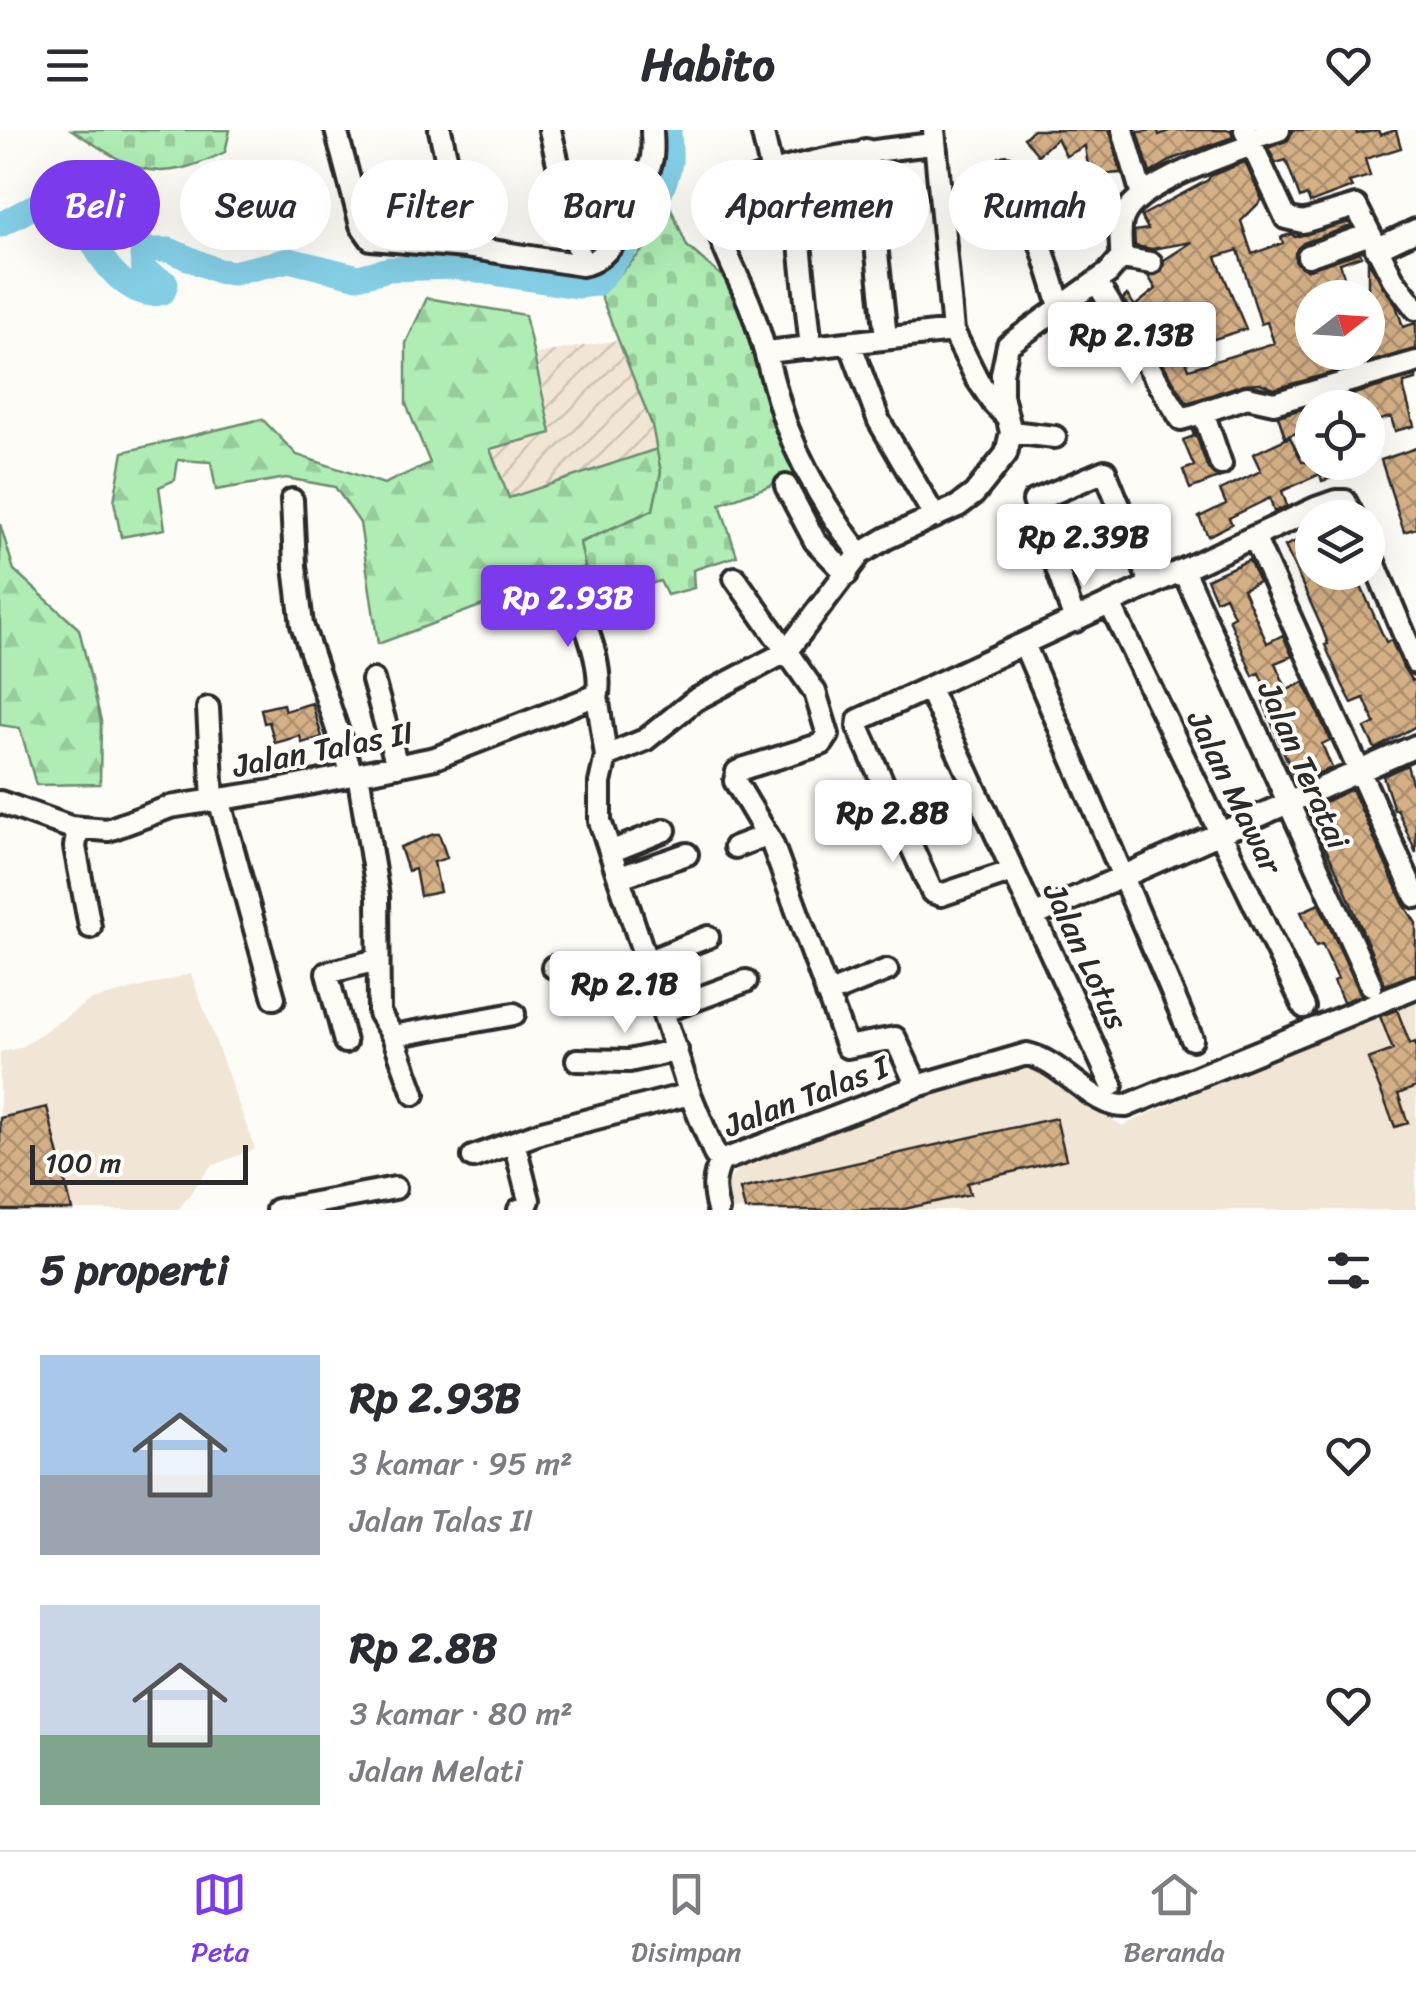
<!DOCTYPE html>
<html lang="id">
<head>
<meta charset="utf-8">
<style>
	:root { --surface:#fff; --page:#f7f7f7; --text:#2b2b33; --muted:#7c7c81; --line:#e1e1e2; --accent:#7c3aed }
	body { margin:0; font-family:Sriracha,sans-serif; background:var(--page); color:var(--text); height:100vh; display:flex; flex-direction:column; font-size:38px; white-space:nowrap }
	* { box-sizing:border-box; margin:0 }
	p { font-size:32px; color:var(--muted) }
	.icon { flex:none; width:55px; height:55px; fill:none; stroke:currentColor; stroke-width:2; stroke-linecap:round; stroke-linejoin:round }
	.map { position:relative; height:1080px; overflow:hidden }
	.details { display:flex; flex-direction:column; background:var(--surface); flex:1 }
	.details>* { flex:none }
	.guide { position:absolute; left:30px; top:30px; width:1358px; height:90px; display:flex; gap:20px }
	.needle { width:65px; rotate:73deg }
	.controls { position:absolute; left:1295px; top:150px; display:grid; gap:20px }
	.controls a { display:grid; place-items:center; width:90px; height:90px; border-radius:50%; background:var(--surface); box-shadow:0 10px 40px #0002; font-size:50px }
	.scale { position:absolute; left:30px; bottom:25px; width:218px; box-sizing:border-box; padding-left:10px; border:5px solid #2b2b2b; border-top:0; font-size:28px; line-height:35px; white-space:nowrap; color:#2b2b2b; -webkit-text-stroke:8px #fdfcf7; paint-order:stroke }
	.price { position:absolute; translate:-50% -85px; padding:0 22px; border-radius:10px; background:#fff; color:#222; font-size:32px; line-height:65px; filter:drop-shadow(0 2px 5px #0008) }
	.price::after { content:''; position:absolute; left:50%; top:60px; width:30px; height:22px; margin-left:-15px; background:inherit; clip-path:polygon(0 0,100% 0,50% 100%) }
	.price.on { background:var(--accent); color:#fff }
	ul { padding:0; list-style:none }
	li { display:flex; align-items:center; gap:30px; height:250px; padding:0 40px }
	li span { display:grid; place-items:center; flex:none; width:280px; height:200px; border-radius:0px; color:#555 }
	li>.icon { margin-inline-start:auto }
	span .icon { width:120px; height:120px; fill:#fffc; stroke-width:1 }
	li b { font-size:42px }
	h2 { display:flex; justify-content:space-between; align-items:center; height:120px; padding:0 40px; font-size:42px }
	.tag { padding:0 35px; border-radius:45px; background:var(--surface); box-shadow:0 10px 40px #0002; font-size:35px; line-height:90px }
	.tag.on { background:var(--accent); color:#fff }
	header { display:flex; justify-content:space-between; align-items:center; height:130px; padding:0 40px; background:var(--surface); font-size:45px; font-weight:800 }
	.dock { display:flex; justify-content:space-around; align-items:center; height:140px; border-top:2px solid var(--line); background:var(--surface); font-size:28px; color:var(--muted) }
	.dock a { display:grid; justify-items:center; gap:5px }
	.dock .on { color:var(--accent) }
	.map>svg:first-child { display:block }
	.built { fill:#f1e5d5 }
	.industrial { fill:url(#industrial-furrows) }
	.forest { fill:url(#forest-firs); stroke:#6d8c70; stroke-width:2.5 }
	.cemetery { fill:url(#cemetery-stones); stroke:#6d8c70; stroke-width:2.5 }
	.lines { fill:none; stroke-linecap:round; stroke-linejoin:round }
	.river { stroke:#84cee5; stroke-width:25 }
	.building { fill:url(#building-cross-hatch); stroke:#2b2b2b; stroke-width:2.5; fill-rule:evenodd }
	.minor-casing { stroke:#2b2b2b; stroke-width:28 }
	.minor { stroke:#fdfcf7; stroke-width:20 }
	.labels { text-anchor:middle; stroke-width:8; stroke-linejoin:round; paint-order:stroke }
	.street-label { font-size:32px; fill:#2b2b2b; stroke:#fdfcf7 }
</style>
</head>
<body>
<header><svg class="icon" aria-label="menu" viewBox="0 0 24 24"><path d="M4 6h16M4 12h16M4 18h16"/></svg>Habito<svg class="icon" aria-label="heart" viewBox="0 0 24 24"><path d="M12 20l-8-8c-3-5 5-10 8-4 3-6 11-1 8 4z"/></svg></header>
<div class="map">
<svg width="1416" height="1080" viewBox="0 0 1416 1080">
	<defs>
		<pattern id="industrial-furrows" width="10" height="10" patternUnits="userSpaceOnUse" patternTransform="scale(2.5)"><rect width="10" height="10" fill="#f1e5d5"/><path d="M-1 1l2-2M0 10L10 0M9 11l2-2" fill="none" stroke="#cfc5b7"/></pattern>
		<pattern id="forest-firs" width="22" height="20" patternUnits="userSpaceOnUse" patternTransform="scale(2.5)"><rect width="22" height="20" fill="#afedb4"/><path d="M5 1l3.5 6h-7zM16 11l3.5 6h-7z" fill="#97cb9b"/></pattern>
		<pattern id="cemetery-stones" width="16" height="16" patternUnits="userSpaceOnUse" patternTransform="scale(2.5)"><rect width="16" height="16" fill="#afedb4"/><path d="M2 7V4a2 2 0 0 1 4 0v3zM10 15v-3a2 2 0 0 1 4 0v3z" fill="#97cb9b"/></pattern>
		<pattern id="building-cross-hatch" width="8" height="8" patternUnits="userSpaceOnUse" patternTransform="scale(2.5)"><rect width="8" height="8" fill="#d5b086"/><path d="M0 0l8 8M0 8l8-8" fill="none" stroke="#ad8f6e"/></pattern>
	</defs>
	<rect width="100%" height="100%" fill="#fdfcf7"/>
	<filter id="ink" filterUnits="userSpaceOnUse"><feTurbulence type="fractalNoise" baseFrequency=".01" numOctaves="2"/><feDisplacementMap in="SourceGraphic" scale="20" xChannelSelector="R" yChannelSelector="G"/><feConvolveMatrix kernelMatrix="1 2 1 2 8 2 1 2 1" color-interpolation-filters="sRGB"/></filter>
	<g filter="url(#ink)">
		<path class="built" d="M191,844L255,1019L211,1036L178,1080H0V922L20,918L89,871Z
			M1416,864V1080H731L725,1057L742,1033L962,956L1034,937L1122,996Z"/>
		<path class="industrial" d="M619,210L652,295L657,319L509,369L489,319L551,302L536,224Z"/>
		<path class="forest" d="M427,168L525,185L551,303L490,319L509,368L657,319L661,342L653,380L580,412L585,437L378,514L360,393L335,357L286,348L216,360L211,332L178,330L175,350L159,357L165,399L121,407L114,371L123,322L262,289L297,325L384,354L430,333L406,274V213Z
			M0,394L14,440L79,499L101,591L100,654L36,655L20,598L0,595Z"/>
		<path class="cemetery" d="M72,0H230L225,22C153,57 134,40 72,0Z
			M666,67L687,116L732,155L802,344L720,374L737,426L693,440L694,458L667,465L660,451L593,472L580,413L653,380L661,342L652,295L600,164L647,116Z"/>
		<g class="lines">
			<path class="river" d="M0,95L69,57L81,58C85,70 82,84 86,96C95,125 129,173 163,162L166,153L144,141L142,126L152,120H169L218,141L233,143L289,130L358,147L389,139L455,137L576,156L596,154C623,123 663,74 670,32C671,22 669,10 669,0"/>
		</g>
		<path class="building" d="M1033,0H1110L1121,43L1106,44L1112,77L1107,97L1095,100L1091,85L1095,84L1085,16L1066,26L1057,8L1038,25L1024,8Z
			M1158,0L1159,5L1171,0H1231L1233,7L1175,28L1150,43L1138,2Z
			M1292,0H1356L1357,4L1378,0L1380,5L1396,0L1401,18L1365,29L1370,46L1349,52L1352,57L1310,73L1307,65L1300,68L1286,30L1276,33L1268,18L1288,10Z
			M1245,32L1262,70L1241,91L1252,124L1283,113L1281,107L1292,104L1295,107L1349,92L1351,96L1303,113L1295,123V131L1306,140L1360,122L1361,126L1340,133L1348,160L1332,168H1310L1312,173L1304,176L1312,200V222H1333L1336,233L1368,225V131L1396,175L1403,197L1416,193V219L1274,259L1260,253L1244,254L1187,273L1123,169L1127,165L1135,176L1156,159L1148,146L1161,142L1164,130L1192,112L1152,119L1135,116L1134,101L1148,99L1141,86L1208,50L1210,46ZM1238,120L1261,194L1267,192L1274,213L1189,239L1182,219L1246,199L1216,127Z
			M1416,246V250L1404,253V259L1414,296L1395,301L1391,287L1368,293V278H1312V291L1298,295L1300,302L1285,307L1278,286Z
			M1194,299L1208,339L1221,347L1190,359L1183,340L1194,336L1183,310L1194,306L1192,300Z
			M1290,307L1302,332H1347L1350,343L1322,351L1320,344L1282,361L1287,376L1274,382L1270,368L1229,388L1232,394L1208,406L1199,387L1226,374L1220,360L1261,341L1253,324Z
			M1416,318V398L1404,402L1381,330Z
			M1307,406L1312,420V442H1363L1366,449L1359,452L1386,512L1391,510L1404,539L1412,551L1416,549V596L1375,619L1365,598L1375,593L1364,568L1352,573L1343,556L1325,515L1328,514L1322,498L1285,416Z
			M1249,430L1259,452L1243,459L1267,513L1283,505L1292,526L1275,533L1287,560L1304,552L1330,610L1322,614L1332,638L1296,652L1263,572L1270,569L1259,543L1253,546L1229,489L1234,486L1225,466L1216,470L1207,449Z
			M312,573L322,607L302,613L300,606L275,613L269,592L264,593L261,579L283,574L285,581Z
			M1407,635L1416,667V723L1397,679L1394,680L1383,646Z
			M1352,659L1403,773L1416,793V843L1385,855L1342,752L1307,680Z
			M434,704H439L447,728L434,732L440,762L420,766L415,739L408,741L400,717Z
			M1319,774L1361,865L1343,872L1334,851L1338,849L1322,814L1316,816L1301,782Z
			M1397,880L1410,914L1416,912V957L1398,964L1408,993L1395,997L1368,929L1393,920L1380,886Z
			M47,977L72,1080H0V988Z
			M1056,988L1066,1029L967,1053L970,1064L900,1080H745L740,1059Z"/>
		<g class="lines">
			<defs>
				<path id="minor" d="M336,0L361,95L371,109L466,117L582,135C617,129 643,64 651,32C654,22 652,10 652,0
					M440,0L466,117
					M550,0L582,135
					M762,0L772,43
					M934,0L953,201L977,249L994,274L1005,285
					M1123,0L1142,65
					M1245,0L1286,88L1303,92L1356,76L1393,149L1416,179
					M1249,9L1279,0
					M1252,15C1220,27 1135,55 1123,88C1118,101 1122,115 1121,128L1108,143L1008,215L1002,244V266L1011,302L1006,324L974,364L958,376L887,408L860,424L786,522L695,570L645,610L606,626L600,653V691L690,964L715,1025L721,1031L917,956L1027,924C1064,932 1092,978 1126,976L1416,857
					M866,20L886,208
					M792,38L811,218
					M1006,38L1032,86L1060,176
					M1376,119L1416,100
					M1308,126L1370,104
					M1121,128L1151,133
					M1097,153L1181,289L1202,283
					M850,213L879,291L935,387
					M767,222L953,201
					M1011,302L1055,307
					M1221,334L1203,282L1247,267L1274,273L1416,232
					M786,356L815,411L847,444
					M292,370L295,436L302,495L352,644
					M1254,407L1416,767
					M1368,418L1416,533
					M860,424C830,385 805,344 787,297C773,258 766,217 751,178C739,145 716,112 715,76C741,34 886,19 934,14
					M1183,440L1371,855
					M735,448L815,562L828,605L822,614L745,638L737,642L735,651L772,713L847,917L895,908L917,956
					M576,469C587,500 604,537 597,570
					M1110,474L1304,877
					M1075,491L1034,371L1105,341L1151,455
					M1024,514L1192,909
					M373,550L397,636
					M929,559L1112,955
					M208,578L213,670
					M358,643L378,766L379,883L393,906L414,964
					M219,669L274,868
					M0,672L70,697L108,700L170,677L278,660L435,628L592,567L598,572L606,626
					M78,698L75,717L90,797
					M735,717L767,705
					M610,722L665,700
					M1013,741L941,765L932,762L858,597L859,590L1316,378L1336,371H1345L1354,388
					M620,747L687,724
					M1034,786L1416,616
					M553,837C573,834 591,846 609,842C643,836 676,819 708,807
					M827,864L887,840
					M664,881L746,851
					M393,906L514,884
					M345,912L327,843L377,830
					M577,930L629,931L677,920
					M514,1012L529,1070L526,1077L519,1080
					M473,1027L542,1002L690,964
					M277,1080L395,1058
					M718,1080C713,1061 712,1049 721,1031"/>
			</defs>
			<use href="#minor" class="minor-casing"/>
			<use href="#minor" class="minor"/>
		</g>
	</g>
	<g class="labels">
		<g class="street-label">
			<text transform="translate(323 619) rotate(-11)" y="11">Jalan Talas II</text>
			<text transform="translate(1304 635) rotate(66)" y="11">Jalan Teratai</text>
			<text transform="translate(1235 662) rotate(64)" y="11">Jalan Mawar</text>
			<text transform="translate(1086 826) rotate(65)" y="11">Jalan Lotus</text>
			<text transform="translate(806 966) rotate(-21)" y="11">Jalan Talas I</text>
		</g>
	</g>
</svg>
<div class="controls">
<a><svg class="needle" viewBox="-14 -14 28 28"><path d="M0-13l5 13h-10z" fill="#e53935"/><path d="M0 13l5-13h-10z" fill="#7c7c81"/></svg></a>
<a><svg class="icon" aria-label="locate" viewBox="0 0 24 24"><circle cx="12" cy="12" r="6"/><path d="M12 2v4M12 18v4M2 12h4M18 12h4"/></svg></a>
<a><svg class="icon" aria-label="layers" viewBox="0 0 24 24"><path d="M12 4l9 5-9 5-9-5zM3 14l9 5 9-5"/></svg></a>
</div>
<div class="scale">100 m</div>
<b class="price" style="left:1132px;top:257px">Rp 2.13B</b>
<b class="price" style="left:1084px;top:459px">Rp 2.39B</b>
<b class="price on" style="left:568px;top:520px">Rp 2.93B</b>
<b class="price" style="left:893px;top:735px">Rp 2.8B</b>
<b class="price" style="left:625px;top:906px">Rp 2.1B</b>
<div class="guide">
<a class="tag on">Beli</a>
<a class="tag">Sewa</a>
<a class="tag">Filter</a>
<a class="tag">Baru</a>
<a class="tag">Apartemen</a>
<a class="tag">Rumah</a>
</div>
</div>
<section class="details">
<h2>5 properti<svg class="icon" aria-label="filters" viewBox="0 0 24 24"><path d="M4 7h16M4 17h16"/><circle cx="9" cy="7" r="2"/><circle cx="15" cy="17" r="2"/></svg></h2>
<ul>
<li><span style="background:linear-gradient(#a9c7e8 60%,#9aa5b1 0)"><svg class="icon" aria-label="home" viewBox="0 0 24 24"><path d="M3 11l9-7 9 7M6 9v11h12V9"/></svg></span><div><b>Rp 2.93B</b><p>3 kamar · 95 m²</p><p>Jalan Talas II</p></div><svg class="icon" aria-label="heart" viewBox="0 0 24 24"><path d="M12 20l-8-8c-3-5 5-10 8-4 3-6 11-1 8 4z"/></svg></li>
<li><span style="background:linear-gradient(#c9d6e8 65%,#7fa58c 0)"><svg class="icon" aria-label="home" viewBox="0 0 24 24"><path d="M3 11l9-7 9 7M6 9v11h12V9"/></svg></span><div><b>Rp 2.8B</b><p>3 kamar · 80 m²</p><p>Jalan Melati</p></div><svg class="icon" aria-label="heart" viewBox="0 0 24 24"><path d="M12 20l-8-8c-3-5 5-10 8-4 3-6 11-1 8 4z"/></svg></li>
</ul>
</section>
<nav class="dock">
<a class="on"><svg class="icon" aria-label="map" viewBox="0 0 24 24"><path d="M3 6l6-2 6 2 6-2v14l-6 2-6-2-6 2zM9 4v14M15 6v14"/></svg>Peta</a>
<a><svg class="icon" aria-label="saved" viewBox="0 0 24 24"><path d="M7 4h10v16l-5-4-5 4z"/></svg>Disimpan</a>
<a><svg class="icon" aria-label="home" viewBox="0 0 24 24"><path d="M3 11l9-7 9 7M6 9v11h12V9"/></svg>Beranda</a>
</nav>
</body>
</html>
